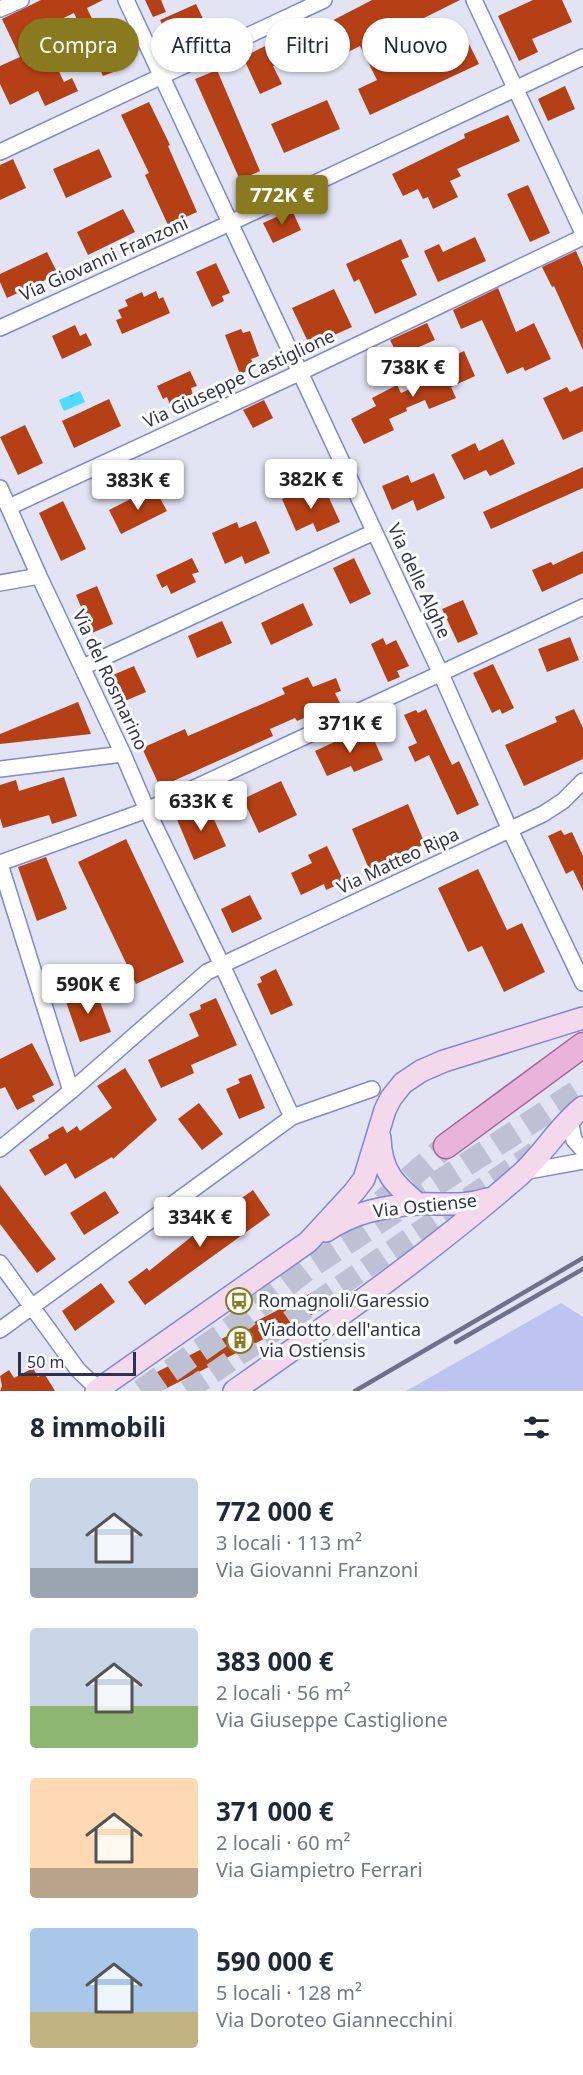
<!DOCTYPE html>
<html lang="it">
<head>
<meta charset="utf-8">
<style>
	:root { --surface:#fff; --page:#f2f2f3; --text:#1f2937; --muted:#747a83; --accent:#8a7a1f }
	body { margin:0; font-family:"Noto Sans",sans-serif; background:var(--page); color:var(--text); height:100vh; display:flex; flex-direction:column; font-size:22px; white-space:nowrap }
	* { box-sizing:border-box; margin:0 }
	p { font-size:20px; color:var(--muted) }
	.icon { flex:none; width:33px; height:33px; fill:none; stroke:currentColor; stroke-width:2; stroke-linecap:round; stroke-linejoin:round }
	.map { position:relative; height:1391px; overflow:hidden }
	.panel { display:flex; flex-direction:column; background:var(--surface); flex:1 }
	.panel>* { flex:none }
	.banner { position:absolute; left:18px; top:18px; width:548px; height:54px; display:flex; gap:12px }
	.scale { position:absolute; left:18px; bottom:15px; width:118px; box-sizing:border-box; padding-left:6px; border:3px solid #2e3250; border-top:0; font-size:16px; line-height:21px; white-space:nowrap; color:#2e3250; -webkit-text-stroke:4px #fff; paint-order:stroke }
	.price { position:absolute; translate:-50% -51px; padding:0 14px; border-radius:6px; background:#fff; color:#222; font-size:20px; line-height:39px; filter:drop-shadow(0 2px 3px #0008) }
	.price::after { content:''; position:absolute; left:50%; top:36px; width:18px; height:14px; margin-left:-9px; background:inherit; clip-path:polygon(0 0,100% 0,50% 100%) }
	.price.active { background:var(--accent); color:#fff }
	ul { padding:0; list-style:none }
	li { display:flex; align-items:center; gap:18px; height:150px; padding:0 30px }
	li span { display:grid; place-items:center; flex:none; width:168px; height:120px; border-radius:6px; color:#555 }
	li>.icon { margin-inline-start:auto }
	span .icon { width:72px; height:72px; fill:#fffc; stroke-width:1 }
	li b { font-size:26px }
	h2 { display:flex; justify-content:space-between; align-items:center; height:72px; padding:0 30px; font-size:26px }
	.tag { padding:0 21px; border-radius:27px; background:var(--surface); box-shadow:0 2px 4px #0004; font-size:21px; line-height:54px }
	.tag.active { background:var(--accent); color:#fff }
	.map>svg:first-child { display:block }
	.green { fill:#bec4f2 }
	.water { fill:url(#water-ripples) }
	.building { fill:#b54015 }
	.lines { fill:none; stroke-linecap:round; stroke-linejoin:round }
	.secondary-tunnel { stroke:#bec0d3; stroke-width:21; stroke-dasharray:21 10; stroke-linecap:butt }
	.primary-tunnel { stroke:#bec0d3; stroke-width:24; stroke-dasharray:24 12; stroke-linecap:butt }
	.street-casing { stroke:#8088d0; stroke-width:18 }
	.secondary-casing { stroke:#8088d0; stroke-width:24 }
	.primary-casing { stroke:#9f659a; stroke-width:27 }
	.street { stroke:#fff; stroke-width:15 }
	.secondary { stroke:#f4d9ed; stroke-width:21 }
	.primary { stroke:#eab3da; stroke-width:24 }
	.rail { stroke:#6e718a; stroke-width:4.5 }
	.labels { text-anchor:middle; stroke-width:6; stroke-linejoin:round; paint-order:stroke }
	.street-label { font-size:18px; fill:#2e3250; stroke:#fff }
	.poi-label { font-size:18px; fill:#2e3250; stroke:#fff; text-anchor:start }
</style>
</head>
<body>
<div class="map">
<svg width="583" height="1391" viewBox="0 0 583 1391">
	<defs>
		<pattern id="water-ripples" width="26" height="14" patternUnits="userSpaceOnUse" patternTransform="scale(1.5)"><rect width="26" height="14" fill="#4ddbff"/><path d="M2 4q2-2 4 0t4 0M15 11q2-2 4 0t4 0" fill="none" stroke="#44bcdc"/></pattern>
	</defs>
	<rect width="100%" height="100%" fill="#e2e4f4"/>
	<path class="green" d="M561,1303L583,1317V1391H406Z"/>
	<path class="water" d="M80,391L85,402L64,411L59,400Z"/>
	<path class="building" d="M41,0H103L87,8L99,34L119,25L127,42L115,48L122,63L114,67L116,71L103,76L74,13L51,24L63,52L52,57L64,82L72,78L78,91L45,106L38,91L10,105L0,84V66L20,57L2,19Z
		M145,0H161L166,12L153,17Z
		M372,0H460L396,32L412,63L466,38L479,64L370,115L358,89L377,80L360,46L336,58L320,27Z
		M533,0H562L572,22L532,39L538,52L519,61L498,16Z
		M196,4L207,27L171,43L160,20Z
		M294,32L304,52L273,66L282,84L260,94L243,57Z
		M217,70L260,171L240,180L195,79Z
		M565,86L575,109L548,121L538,99Z
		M327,100L340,129L284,153L271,124Z
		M149,102L170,145L168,146L197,212L168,225L145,175L149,173L121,115Z
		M508,115L520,141L457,169L461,176L450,181L458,197L433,209L428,197L423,199L418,189L403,196L392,174L465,138L464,134Z
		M99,149L112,177L66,198L53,169Z
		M13,159L26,188L0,200V165Z
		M528,185L550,233L530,242L507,194Z
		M123,209L135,232L88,255L77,232Z
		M292,210L301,230L273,243L263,223Z
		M475,237L486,261L438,282L424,251L439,244L443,252Z
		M401,239L409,257L401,260L417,295L375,314L359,279L354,282L346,264Z
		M576,251L583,267V350L554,286L552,287L542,267Z
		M47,252L58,274L7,298L0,282V274Z
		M216,263L230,293L222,296L224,301L212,307L196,272Z
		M498,288L516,332L534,323L551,359L525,371L523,367L507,374L482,320L461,329L453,310Z
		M334,289L352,327L310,346L292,308Z
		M156,291L159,299L163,297L170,313L122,334L116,320L122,318L118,310L128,306L125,300L142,292L144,297Z
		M427,323L435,340L398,356L390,340Z
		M75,325L80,336L86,333L92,345L62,359L52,336Z
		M241,329L243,333L250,331L259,356L251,359L255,368L240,374L225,335Z
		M464,351L475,376L451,387L456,398L429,409L425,400L406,408L407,411L389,419L394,430L364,444L351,419L376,406L372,398L397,385L401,393L441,375L436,364Z
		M190,371L197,386L191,388L193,395L170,405L167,397L163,399L157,386Z
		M583,386V431L563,440L543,398L567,387L570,392Z
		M109,399L121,426L74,448L62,421Z
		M264,400L273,418L253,428L243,410Z
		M25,425L43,463L18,475L0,437Z
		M503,439L515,464L490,476L486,470L464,480L451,455L475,443L479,451Z
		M583,467V488L491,529L483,512Z
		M434,473L445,498L417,511L413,500L392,510L382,486L408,475L411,483Z
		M154,487L167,511L121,534L109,510Z
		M306,489L309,495L325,489L340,522L317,532L313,523L296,531L282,499Z
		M63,501L86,549L61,561L39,513Z
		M256,521L270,553L245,564L242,556L225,564L212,533L237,522L239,528Z
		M583,551V573L542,592L532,570L551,562L553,565Z
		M192,558L199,572L192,574L196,582L171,594L167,585L162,588L156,575Z
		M354,558L371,594L350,604L333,568Z
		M97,586L113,624L92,633L76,595Z
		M463,600L478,634L458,643L442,609Z
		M303,603L313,625L271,645L261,623Z
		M222,621L232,643L197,658L188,636Z
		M570,637L579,660L547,672L538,649Z
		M383,638L386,645L396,640L409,666L397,671L400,677L388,682L371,644Z
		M493,664L514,708L502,714L500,709L492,713L473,673Z
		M134,666L146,692L125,701L113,675Z
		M308,677L313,687L336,678L341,691L335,693L340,703L297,721L295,718L270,729L273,736L160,787L142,748L185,729L188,736L285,694L282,688Z
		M78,702L91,734L0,744V734Z
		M426,709L452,765L459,761L479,805L457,815L429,755L415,762L408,747L417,743L404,715L416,710L418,713Z
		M574,709L583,728V759L524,786L505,745L557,722L555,717Z
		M370,731L383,760L354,772L351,766L327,776L315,751L345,737L347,741Z
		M64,777L77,816L52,824L49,815L3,828L0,818V785L16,780L19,791Z
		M281,781L297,815L259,833L243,799Z
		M207,804L226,846L194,860L176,817Z
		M408,804L425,844L369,869L352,829Z
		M561,830L564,835L572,832L583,856V891L573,870L566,874L548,836Z
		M126,839L184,962L136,984L78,862Z
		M327,846L344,882L326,890L324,884L301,895L291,873L312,863L308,855Z
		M46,857L67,909L37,921L18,867Z
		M478,869L507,930L522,923L545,972L504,992L482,946L468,952L438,888Z
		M250,895L262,919L232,933L221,909Z
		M276,969L293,1005L271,1015L257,984L262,982L260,977Z
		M95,988L111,1032L80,1042L65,999Z
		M216,998L237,1045L191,1065L194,1073L161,1088L148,1060L199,1036L189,1014L201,1009L200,1005Z
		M32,1043L54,1085L32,1096L35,1101L17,1110L5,1087L0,1089V1059Z
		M125,1068L157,1120L113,1159L112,1157L75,1179L66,1163L45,1176L29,1150L49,1138L48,1135L63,1126L67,1133L77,1126L80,1131L112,1108L97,1086Z
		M251,1074L265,1108L239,1119L226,1089L240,1083L238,1079Z
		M199,1103L223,1134L202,1150L178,1119Z
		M0,1185L56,1259L37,1273L0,1224Z
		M253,1190L270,1215L145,1305L128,1282L147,1268L149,1271L196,1233L198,1236L229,1215L225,1210Z
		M105,1191L119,1213L84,1235L70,1213Z
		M101,1283L115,1302L75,1331L62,1311Z
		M313,1292L323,1309L165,1389L157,1372Z
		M33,1368L38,1377L44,1373L55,1391H0L2,1386L0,1376L9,1370L14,1378Z"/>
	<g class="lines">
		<path class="secondary-tunnel" d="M187,1391L535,1152"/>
		<path class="primary-tunnel" d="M382,1202L446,1146
			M141,1391L222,1335L311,1266L583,1088"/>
		<defs>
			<path id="street" d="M126,0L441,674L510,830L583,983
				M474,0L583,233
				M0,9L21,0
				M0,152L324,0
				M0,328L230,223L583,57
				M0,488L39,576L123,754L147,810L222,965L292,1117
				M9,507L301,372L583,237
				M0,583L39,576
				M83,667L374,532
				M0,769L123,754
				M0,863L147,810L583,607
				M0,864L71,1091
				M570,1119L574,1140L583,1150
				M0,1149L71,1091L207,972L543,814L563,801L583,781
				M523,1172L583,1161
				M0,1263L78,1370L98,1389
				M0,1330L292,1117L372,1089"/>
			<path id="secondary" d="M380,1138C381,1171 394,1184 418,1204
				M326,1231C354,1212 385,1206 418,1204C442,1203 464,1207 487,1199
				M96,1391L308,1242L354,1192L364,1179L385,1110L391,1098L403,1083L421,1071L444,1061L583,1018
				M234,1391C332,1322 431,1253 521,1174C544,1153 559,1126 583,1107"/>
			<path id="primary" d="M446,1146L583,1045"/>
		</defs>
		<use href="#street" class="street-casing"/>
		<use href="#secondary" class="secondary-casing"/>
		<use href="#primary" class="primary-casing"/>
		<use href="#street" class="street"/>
		<use href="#secondary" class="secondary"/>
		<use href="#primary" class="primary"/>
		<path class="rail" d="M456,1342L583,1269
			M355,1391L583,1258"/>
	</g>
	<defs>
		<symbol id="bus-ring" viewBox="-11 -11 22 22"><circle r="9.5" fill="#fff" stroke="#8a7a1f" stroke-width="1.5"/><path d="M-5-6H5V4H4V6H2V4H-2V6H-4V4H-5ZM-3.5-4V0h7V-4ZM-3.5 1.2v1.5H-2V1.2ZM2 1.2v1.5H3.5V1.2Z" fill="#8a7a1f"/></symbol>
		<symbol id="building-ring" viewBox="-11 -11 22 22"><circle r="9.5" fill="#fff" stroke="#8a7a1f" stroke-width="1.5"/><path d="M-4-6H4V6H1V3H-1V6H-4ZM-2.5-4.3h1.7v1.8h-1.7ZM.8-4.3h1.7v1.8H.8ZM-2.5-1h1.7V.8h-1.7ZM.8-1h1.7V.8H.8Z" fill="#8a7a1f"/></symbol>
	</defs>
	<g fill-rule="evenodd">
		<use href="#bus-ring" x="224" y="1286" width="30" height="30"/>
		<use href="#building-ring" x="225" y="1325" width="30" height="30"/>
	</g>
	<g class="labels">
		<g class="street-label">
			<text transform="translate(104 259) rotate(-24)" y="6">Via Giovanni Franzoni</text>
			<text transform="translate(239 379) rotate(-25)" y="6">Via Giuseppe Castiglione</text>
			<text transform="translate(419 581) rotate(65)" y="6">Via delle Alghe</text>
			<text transform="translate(110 680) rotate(65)" y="6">Via del Rosmarino</text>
			<text transform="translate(398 861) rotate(-25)" y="6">Via Matteo Ripa</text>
			<text transform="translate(425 1206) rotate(-6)" y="6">Via Ostiense</text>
		</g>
		<g class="poi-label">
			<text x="258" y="1307">Romagnoli/Garessio</text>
			<text x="260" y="1336">Viadotto dell'antica<tspan x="260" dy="21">via Ostiensis</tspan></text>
		</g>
	</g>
</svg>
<div class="scale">50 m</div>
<b class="price active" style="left:282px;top:226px">772K €</b>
<b class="price" style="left:413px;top:398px">738K €</b>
<b class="price" style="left:311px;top:510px">382K €</b>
<b class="price" style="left:138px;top:511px">383K €</b>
<b class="price" style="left:350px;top:754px">371K €</b>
<b class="price" style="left:201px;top:832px">633K €</b>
<b class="price" style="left:88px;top:1015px">590K €</b>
<b class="price" style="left:200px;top:1248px">334K €</b>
<div class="banner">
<a class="tag active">Compra</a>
<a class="tag">Affitta</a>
<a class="tag">Filtri</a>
<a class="tag">Nuovo</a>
</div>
</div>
<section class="panel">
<h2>8 immobili<svg class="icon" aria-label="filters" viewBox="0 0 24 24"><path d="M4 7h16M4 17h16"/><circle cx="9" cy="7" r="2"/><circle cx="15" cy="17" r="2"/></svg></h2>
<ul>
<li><span style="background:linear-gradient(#c9d6e8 75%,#9aa5b1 0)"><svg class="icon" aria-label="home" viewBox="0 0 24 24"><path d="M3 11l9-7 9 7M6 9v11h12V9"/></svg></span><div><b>772 000 €</b><p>3 locali · 113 m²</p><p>Via Giovanni Franzoni</p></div></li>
<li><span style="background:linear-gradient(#c9d6e8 65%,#8fb573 0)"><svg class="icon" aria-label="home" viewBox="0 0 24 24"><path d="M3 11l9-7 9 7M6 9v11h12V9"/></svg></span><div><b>383 000 €</b><p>2 locali · 56 m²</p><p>Via Giuseppe Castiglione</p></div></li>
<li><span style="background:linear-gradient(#ffd9b3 75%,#b9a48a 0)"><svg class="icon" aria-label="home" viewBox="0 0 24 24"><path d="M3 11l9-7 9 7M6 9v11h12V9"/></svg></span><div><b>371 000 €</b><p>2 locali · 60 m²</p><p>Via Giampietro Ferrari</p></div></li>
<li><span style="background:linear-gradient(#a9c7e8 70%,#c2b280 0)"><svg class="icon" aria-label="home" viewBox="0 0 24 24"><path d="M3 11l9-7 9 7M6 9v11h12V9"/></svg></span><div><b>590 000 €</b><p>5 locali · 128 m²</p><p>Via Doroteo Giannecchini</p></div></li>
</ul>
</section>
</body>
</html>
